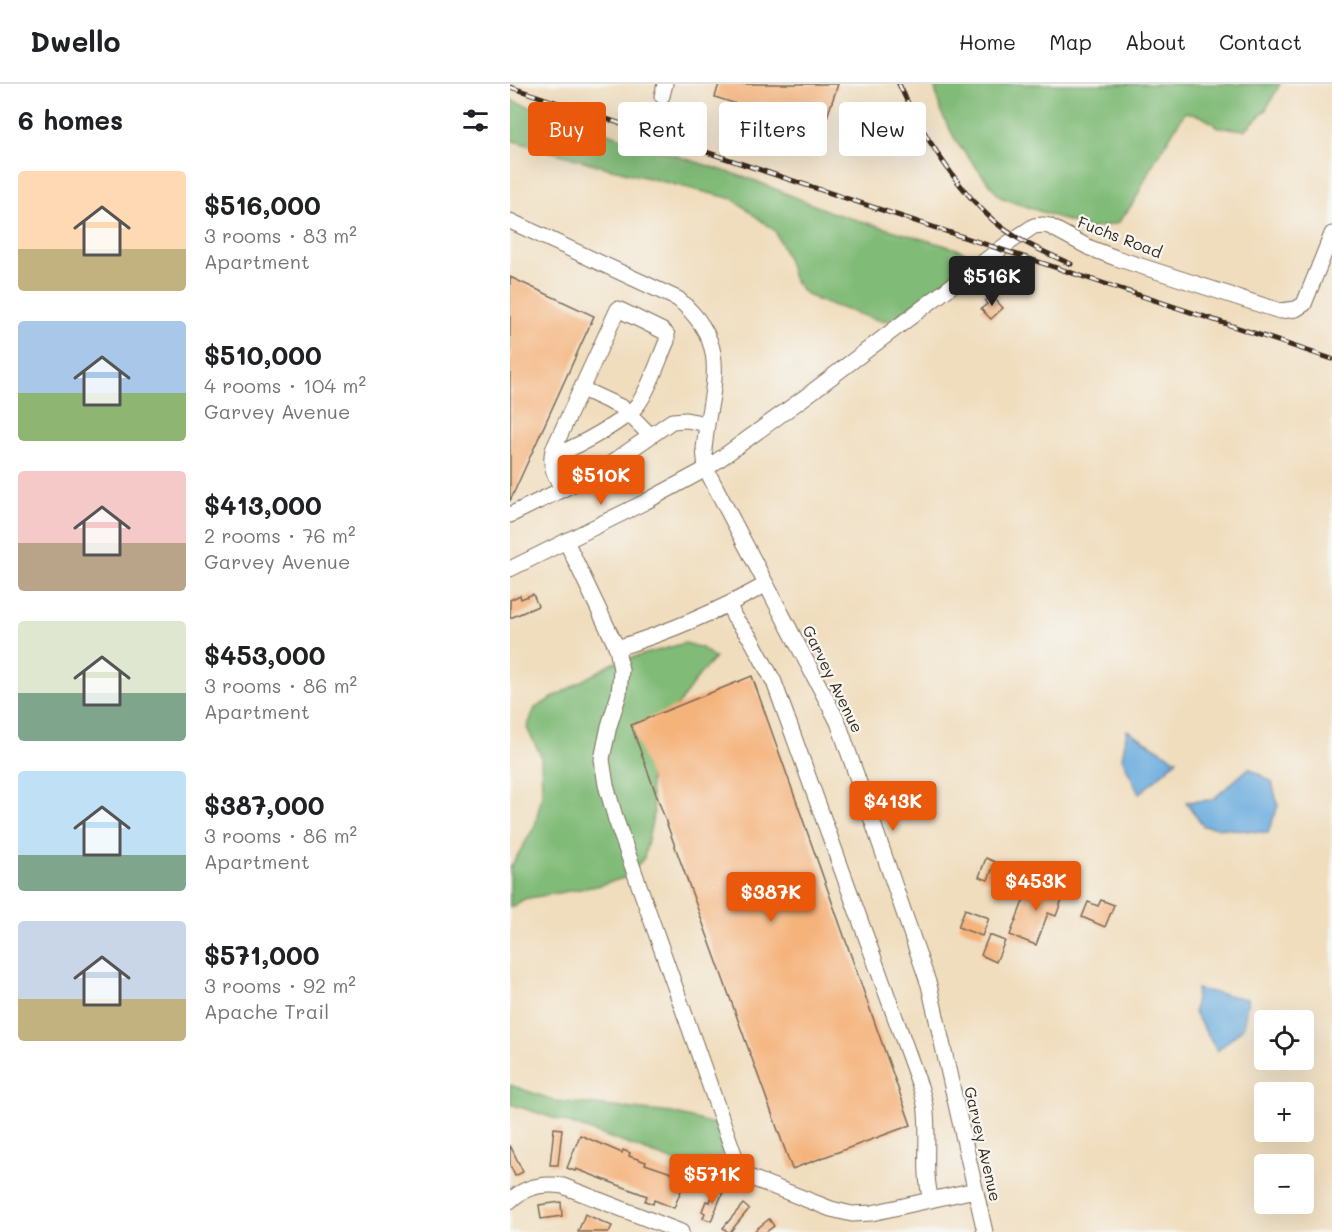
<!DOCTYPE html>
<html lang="en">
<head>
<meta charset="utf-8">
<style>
	:root { --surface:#fff; --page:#f6f6f6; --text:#202124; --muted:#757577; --line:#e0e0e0; --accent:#ea580c }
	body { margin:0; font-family:Mali,sans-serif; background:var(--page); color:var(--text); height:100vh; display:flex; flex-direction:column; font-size:22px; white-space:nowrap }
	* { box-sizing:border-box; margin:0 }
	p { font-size:20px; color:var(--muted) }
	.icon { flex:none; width:33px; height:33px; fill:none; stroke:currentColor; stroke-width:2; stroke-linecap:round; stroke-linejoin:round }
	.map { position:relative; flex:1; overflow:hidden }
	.panel { display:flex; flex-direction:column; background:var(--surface); width:510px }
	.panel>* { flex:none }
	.hud { position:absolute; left:18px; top:18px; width:570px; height:54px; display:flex; gap:12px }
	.fabs { position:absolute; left:744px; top:926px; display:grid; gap:12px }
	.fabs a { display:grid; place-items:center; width:60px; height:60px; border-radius:6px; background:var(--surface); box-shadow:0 6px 24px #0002; font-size:30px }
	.price { position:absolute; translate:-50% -51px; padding:0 14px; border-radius:6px; background:var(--accent); color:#fff; font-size:20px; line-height:39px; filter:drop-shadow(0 2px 3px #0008) }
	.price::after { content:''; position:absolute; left:50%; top:36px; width:18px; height:14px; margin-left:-9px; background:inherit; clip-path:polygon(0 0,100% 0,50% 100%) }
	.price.on { background:#222; color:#fff }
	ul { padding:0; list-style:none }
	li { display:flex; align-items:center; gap:18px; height:150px; padding:0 18px }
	li span { display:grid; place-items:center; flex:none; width:168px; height:120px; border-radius:6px; color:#555 }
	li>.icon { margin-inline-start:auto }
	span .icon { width:72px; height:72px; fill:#fffc; stroke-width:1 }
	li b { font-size:26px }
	h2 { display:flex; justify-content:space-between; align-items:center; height:72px; padding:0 18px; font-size:26px }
	.chip { padding:0 21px; border-radius:6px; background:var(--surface); box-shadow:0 6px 24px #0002; font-size:21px; line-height:54px }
	.chip.on { background:var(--accent); color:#fff }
	header { display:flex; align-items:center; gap:36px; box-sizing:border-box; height:84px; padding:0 30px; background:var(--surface); border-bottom:2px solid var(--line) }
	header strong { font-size:28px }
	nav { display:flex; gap:33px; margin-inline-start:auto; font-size:21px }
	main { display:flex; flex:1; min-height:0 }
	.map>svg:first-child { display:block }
	.forest { fill:#81bb78; stroke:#5e724b; stroke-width:1.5 }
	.water { fill:#6aacde; stroke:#526b7e; stroke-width:1.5 }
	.building { fill:#f5b37b }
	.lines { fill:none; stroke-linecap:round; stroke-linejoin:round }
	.minor-casing { stroke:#7a6956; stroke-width:17 }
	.minor { stroke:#fff; stroke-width:15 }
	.rail-casing { stroke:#3b2a1e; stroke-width:5 }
	.rail { stroke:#f6f6f2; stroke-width:3; stroke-dasharray:9; stroke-linecap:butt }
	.labels { text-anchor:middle; stroke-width:4.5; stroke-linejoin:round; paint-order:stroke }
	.street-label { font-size:16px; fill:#3b2a1e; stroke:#f6f6f2 }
</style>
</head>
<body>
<header>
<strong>Dwello</strong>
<nav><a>Home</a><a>Map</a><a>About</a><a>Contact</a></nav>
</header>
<main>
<section class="panel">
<h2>6 homes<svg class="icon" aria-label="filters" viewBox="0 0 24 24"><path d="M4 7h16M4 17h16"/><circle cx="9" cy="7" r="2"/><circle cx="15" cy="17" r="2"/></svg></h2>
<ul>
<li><span style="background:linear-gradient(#ffd9b3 65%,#c2b280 0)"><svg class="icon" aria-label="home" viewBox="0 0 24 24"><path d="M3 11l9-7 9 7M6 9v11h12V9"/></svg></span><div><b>$516,000</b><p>3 rooms · 83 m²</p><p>Apartment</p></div></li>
<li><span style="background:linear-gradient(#a9c7e8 60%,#8fb573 0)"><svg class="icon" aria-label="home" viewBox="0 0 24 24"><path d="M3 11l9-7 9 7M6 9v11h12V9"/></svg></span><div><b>$510,000</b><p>4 rooms · 104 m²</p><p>Garvey Avenue</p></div></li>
<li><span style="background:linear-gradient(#f6c9c9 60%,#b9a48a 0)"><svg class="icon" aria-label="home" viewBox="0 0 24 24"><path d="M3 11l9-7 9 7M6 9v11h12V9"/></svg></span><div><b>$413,000</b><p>2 rooms · 76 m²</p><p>Garvey Avenue</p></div></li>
<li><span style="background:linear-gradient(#dfe7d0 60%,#7fa58c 0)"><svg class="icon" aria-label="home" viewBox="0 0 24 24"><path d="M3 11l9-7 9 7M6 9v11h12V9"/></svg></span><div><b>$453,000</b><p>3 rooms · 86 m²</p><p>Apartment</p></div></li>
<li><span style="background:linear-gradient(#bfe0f5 70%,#7fa58c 0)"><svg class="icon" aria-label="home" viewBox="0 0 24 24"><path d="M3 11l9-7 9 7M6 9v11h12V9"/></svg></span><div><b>$387,000</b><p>3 rooms · 86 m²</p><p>Apartment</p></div></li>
<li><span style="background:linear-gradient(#c9d6e8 65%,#c2b280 0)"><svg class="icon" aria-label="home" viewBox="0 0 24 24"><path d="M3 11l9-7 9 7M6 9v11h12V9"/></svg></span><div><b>$571,000</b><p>3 rooms · 92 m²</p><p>Apache Trail</p></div></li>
</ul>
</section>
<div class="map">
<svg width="822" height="1148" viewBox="0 0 822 1148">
	<rect width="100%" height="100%" fill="#f6f6f2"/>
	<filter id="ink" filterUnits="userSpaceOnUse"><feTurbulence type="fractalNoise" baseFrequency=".0167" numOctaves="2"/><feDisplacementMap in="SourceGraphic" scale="12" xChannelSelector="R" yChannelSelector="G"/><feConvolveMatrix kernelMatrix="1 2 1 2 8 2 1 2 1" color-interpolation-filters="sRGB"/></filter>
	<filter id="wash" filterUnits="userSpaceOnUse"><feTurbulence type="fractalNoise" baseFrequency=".008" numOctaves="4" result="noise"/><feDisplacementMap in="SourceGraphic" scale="24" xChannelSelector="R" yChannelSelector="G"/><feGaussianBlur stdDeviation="1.35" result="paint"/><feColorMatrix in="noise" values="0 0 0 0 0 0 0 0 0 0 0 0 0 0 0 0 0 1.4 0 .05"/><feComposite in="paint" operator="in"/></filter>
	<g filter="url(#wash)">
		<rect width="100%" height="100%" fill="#f0ddbd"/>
		<path class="forest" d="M424,0H770L755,27L735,46L709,43L691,32L675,28L641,83L624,118L608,139L580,145L490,113L447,59L431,28Z
			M0,16L142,64L246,97L323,129L447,165L460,171V178L384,235L372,237L361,234L307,216L292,207L283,194L278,177L265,147L223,115L98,84L0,56Z
			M175,559L192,564L205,574L190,590L155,639L140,674V705L144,728L134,774L117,793L87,802L14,815L0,824V784L25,742L32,710L31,672L17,644L25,624L103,579Z
			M0,1001L46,1017L162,1029L212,1042V1081L197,1089L62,1040L0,1020Z"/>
		<path class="water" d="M617,646L667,676L629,710L612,674Z
			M739,684L762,698L768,722L758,749L693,742L676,718L702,716Z
			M687,905L738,915L733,944L707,967L684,928Z"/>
		<g id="blocks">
			<path class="building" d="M209,0H328L312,48L205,13Z
				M0,193L84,232L0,417Z
				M481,211L493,224L481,235L471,225L477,220L475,217Z
				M23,510L28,522L0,534V516L10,511L11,515Z
				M242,592L401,1041L282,1085L121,641Z
				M476,774L485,778L478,796L469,793Z
				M521,797L554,810L546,832L538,829L526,861L500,851Z
				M591,816L604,821L595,843L572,833L578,818L588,822Z
				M455,825L479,834L472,852L448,843Z
				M479,851L495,857L486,878L471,871Z
				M44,1044L52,1045L48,1081H40Z
				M70,1051L112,1069L113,1066L120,1069L119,1072L136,1078L135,1080L176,1094L164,1124L144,1116L143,1120L135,1117L137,1112L66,1085L65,1087L57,1084Z
				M0,1061L13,1088L5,1092L0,1081Z
				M205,1105L213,1108L201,1137L193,1134L195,1129L192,1127L196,1117L200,1118Z
				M51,1118L52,1132L31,1135L29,1121Z
				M233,1120L239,1125L220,1148H218L213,1144Z
				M75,1130L102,1142L99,1148H68Z
				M259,1135L264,1142L256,1148H243Z"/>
		</g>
	</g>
	<g filter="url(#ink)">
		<use href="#blocks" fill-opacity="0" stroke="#7a6956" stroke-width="1.5"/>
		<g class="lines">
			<defs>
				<path id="minor" d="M152,12L155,0
					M0,137L168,215C214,254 207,287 197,340
					M72,305L113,324L140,351
					M43,366L50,369C70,361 115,337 128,320C141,302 148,277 157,257V251L153,247L108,225L43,366C39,382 45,391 52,405
					M0,431L90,387L162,337L176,336L197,340L194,365L196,385L328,638L419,901L475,1148
					M56,457L107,564L111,586L109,610L99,642L92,675L96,701L106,736L229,1084L239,1093L321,1125L342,1130L362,1129L465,1106
					M0,485L135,418L196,385L295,313L497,160L524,142L533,141L539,142L580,164L606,174L770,227L786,225L794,220L822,150
					M219,520L224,533L241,555L264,598L411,1005C413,1013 416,1021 416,1029C419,1059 413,1087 421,1116
					M107,564C159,548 208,527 255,501
					M0,1117C14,1103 33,1099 53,1102L171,1148"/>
			</defs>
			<use href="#minor" class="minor-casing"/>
			<use href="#minor" class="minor"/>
			<defs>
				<path id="rail" d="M389,0C409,45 447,105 484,137C507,157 534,168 561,180
					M0,3L822,275"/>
			</defs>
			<use href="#rail" class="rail-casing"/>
			<use href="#rail" class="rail"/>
		</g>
	</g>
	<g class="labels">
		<g class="street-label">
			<text transform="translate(610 153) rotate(21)" y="6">Fuchs Road</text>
			<text transform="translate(323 595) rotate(64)" y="6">Garvey Avenue</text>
			<text transform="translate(473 1060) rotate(77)" y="6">Garvey Avenue</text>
		</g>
	</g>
</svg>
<div class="fabs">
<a><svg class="icon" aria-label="locate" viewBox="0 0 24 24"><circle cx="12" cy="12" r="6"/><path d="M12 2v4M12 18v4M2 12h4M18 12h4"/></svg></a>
<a>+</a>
<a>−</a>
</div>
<b class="price on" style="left:482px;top:223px">$516K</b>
<b class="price" style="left:91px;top:422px">$510K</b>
<b class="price" style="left:383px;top:748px">$413K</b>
<b class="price" style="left:526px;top:828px">$453K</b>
<b class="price" style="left:261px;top:839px">$387K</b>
<b class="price" style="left:202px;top:1121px">$571K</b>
<div class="hud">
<a class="chip on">Buy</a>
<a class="chip">Rent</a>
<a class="chip">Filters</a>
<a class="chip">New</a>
</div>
</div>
</main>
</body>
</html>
